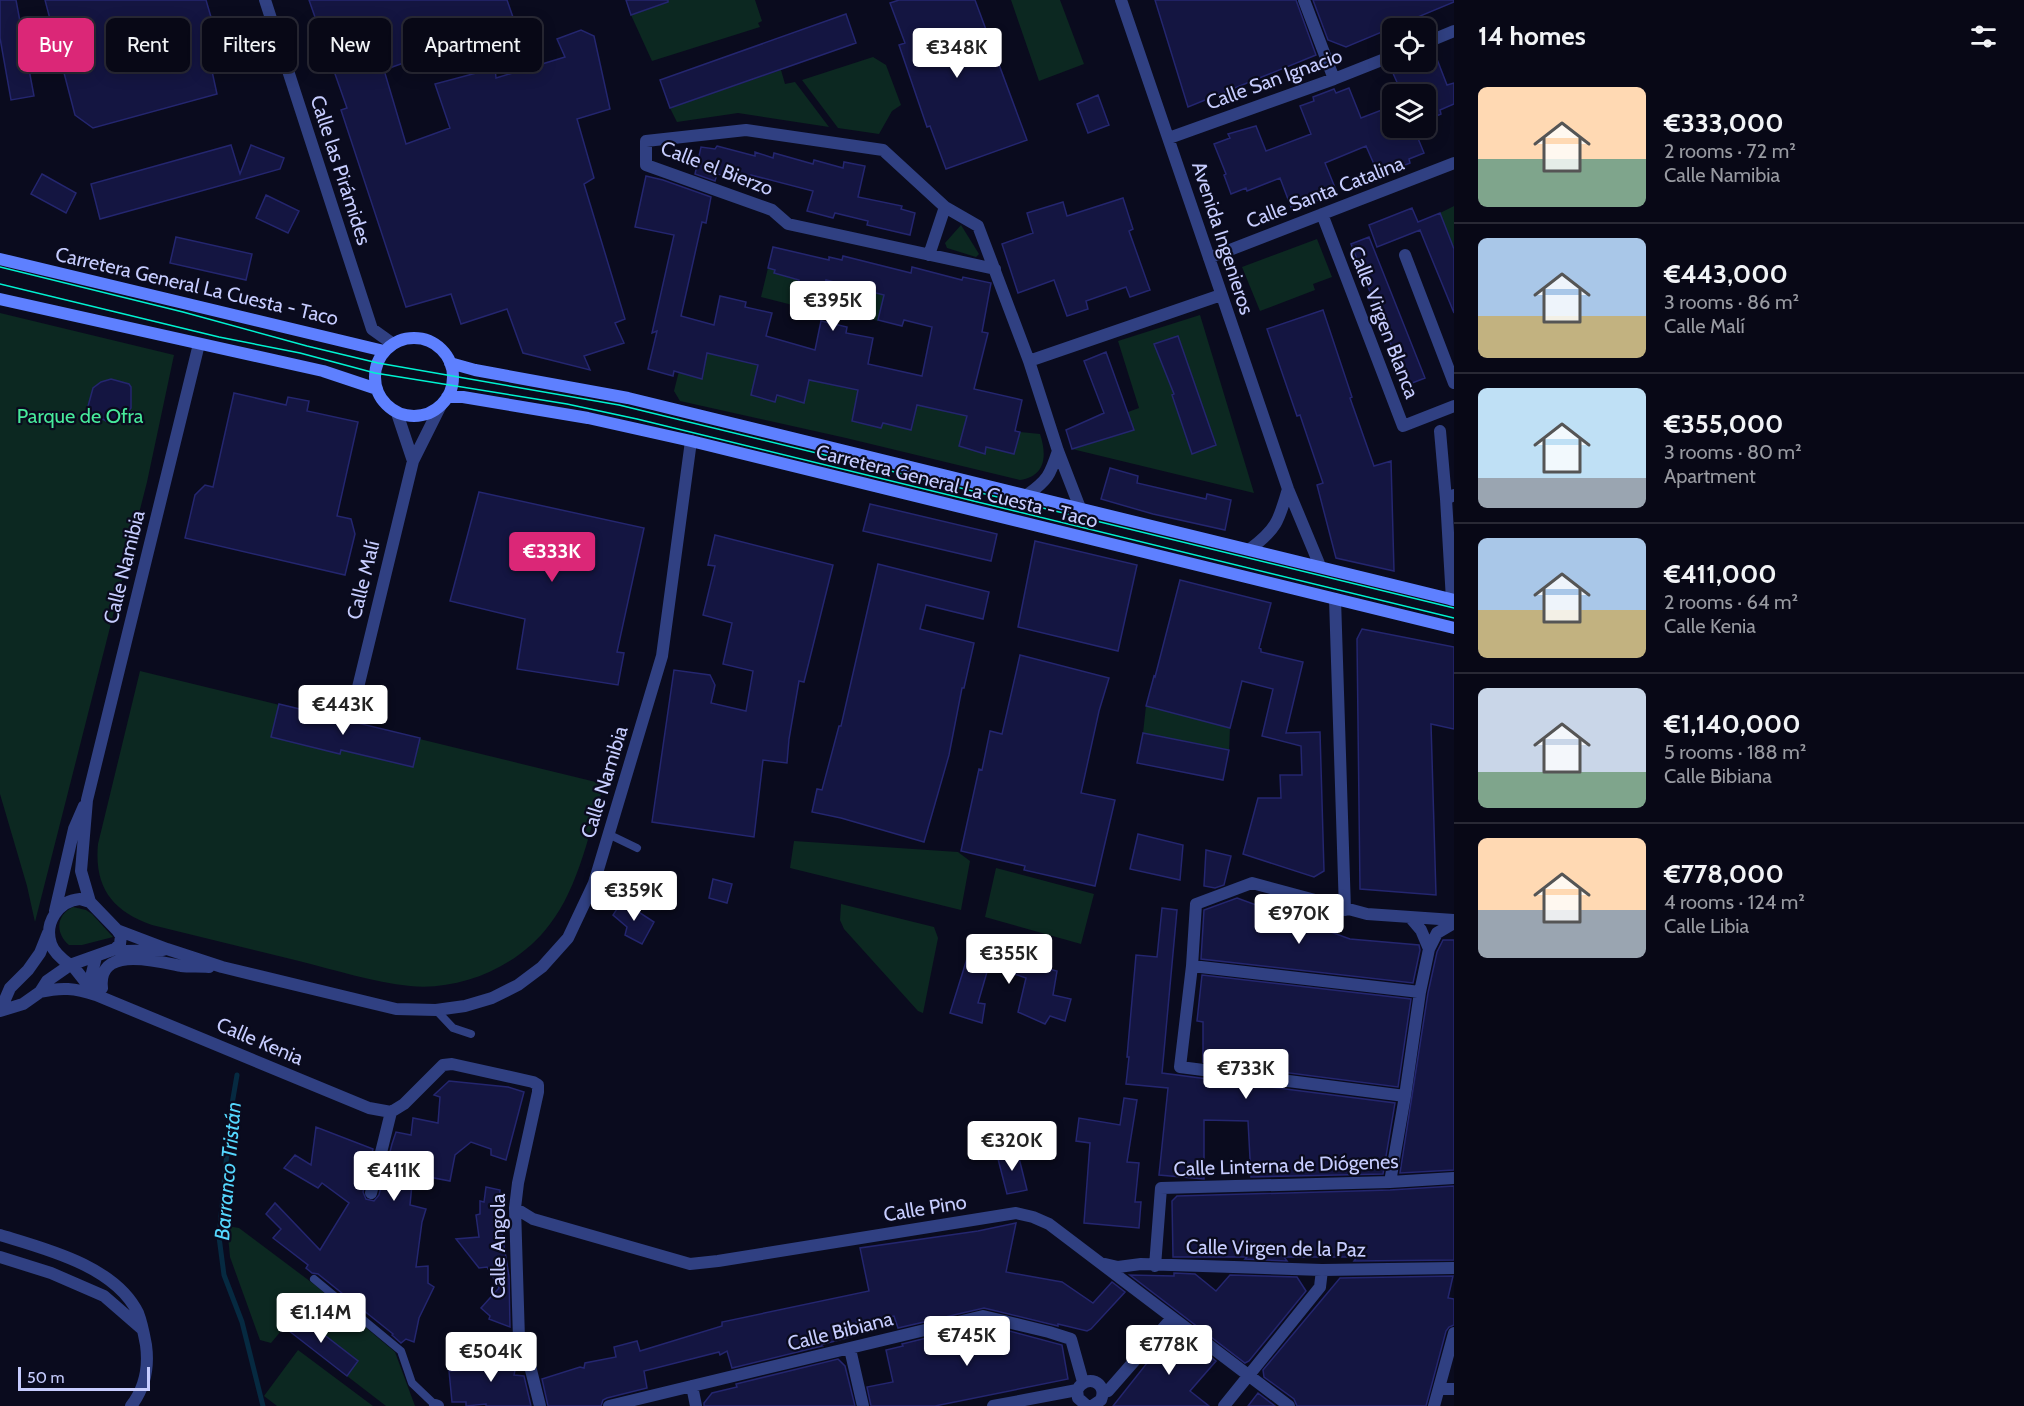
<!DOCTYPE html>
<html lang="en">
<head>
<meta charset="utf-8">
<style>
	:root { --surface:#080816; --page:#161623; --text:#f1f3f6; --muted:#989aa1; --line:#292935; --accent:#db2777 }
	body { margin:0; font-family:Cabin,sans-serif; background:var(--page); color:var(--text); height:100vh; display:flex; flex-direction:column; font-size:22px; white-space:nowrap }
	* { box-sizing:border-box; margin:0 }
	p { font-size:20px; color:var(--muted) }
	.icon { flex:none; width:33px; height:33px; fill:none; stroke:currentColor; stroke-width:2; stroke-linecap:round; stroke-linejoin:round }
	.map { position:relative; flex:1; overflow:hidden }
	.details { display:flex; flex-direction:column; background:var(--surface); width:570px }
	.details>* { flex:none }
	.top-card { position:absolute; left:18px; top:18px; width:570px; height:54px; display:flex; gap:12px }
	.buttons { position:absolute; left:1382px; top:18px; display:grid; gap:12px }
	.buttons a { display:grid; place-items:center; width:54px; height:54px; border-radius:9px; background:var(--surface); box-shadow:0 3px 15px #0003,0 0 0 2px var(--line); font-size:30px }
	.scale { position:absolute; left:18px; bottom:15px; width:132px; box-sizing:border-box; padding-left:6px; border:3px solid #c7cdff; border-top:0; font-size:16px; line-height:21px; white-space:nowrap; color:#c7cdff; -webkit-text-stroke:4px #0a0b1e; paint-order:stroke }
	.price { position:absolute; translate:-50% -51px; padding:0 14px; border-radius:6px; background:#fff; color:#222; font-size:20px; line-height:39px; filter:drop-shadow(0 2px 3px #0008) }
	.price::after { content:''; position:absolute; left:50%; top:36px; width:18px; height:14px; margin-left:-9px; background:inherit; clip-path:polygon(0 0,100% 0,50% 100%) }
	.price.on { background:var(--accent); color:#fff }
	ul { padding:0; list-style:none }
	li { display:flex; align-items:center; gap:18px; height:150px; padding:0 24px }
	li+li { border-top:2px solid var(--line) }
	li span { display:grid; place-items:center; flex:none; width:168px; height:120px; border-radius:9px; color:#555 }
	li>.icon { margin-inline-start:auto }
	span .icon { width:72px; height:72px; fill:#fffc; stroke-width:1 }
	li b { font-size:26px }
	h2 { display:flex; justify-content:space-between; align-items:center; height:72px; padding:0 24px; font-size:26px }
	.chip { padding:0 21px; border-radius:9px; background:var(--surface); box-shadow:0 3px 15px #0003,0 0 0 2px var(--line); font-size:21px; line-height:54px }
	.chip.on { background:var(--accent); color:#fff }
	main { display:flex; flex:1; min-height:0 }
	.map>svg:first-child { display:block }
	.green { fill:#0c2821 }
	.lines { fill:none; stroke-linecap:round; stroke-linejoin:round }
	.stream { stroke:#062a41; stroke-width:5 }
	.building { fill:#141541; stroke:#24266f; stroke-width:1.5 }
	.service { stroke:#304082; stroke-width:8 }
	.minor { stroke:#304082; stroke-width:12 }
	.secondary { stroke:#5e80ff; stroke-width:12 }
	.tram { stroke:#00f2d1; stroke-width:1.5 }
	.labels { text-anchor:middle; stroke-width:4.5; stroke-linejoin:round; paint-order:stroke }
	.street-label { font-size:20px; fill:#c7cdff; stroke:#0a0b1e }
	.park-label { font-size:20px; fill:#47ea9b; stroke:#0a0b1e }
	.water-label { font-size:21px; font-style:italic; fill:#55d8ff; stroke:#0a0b1e }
</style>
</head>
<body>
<main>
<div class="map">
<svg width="1454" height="1406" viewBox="0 0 1454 1406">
	<rect width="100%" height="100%" fill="#0a0b1e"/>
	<path class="green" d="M665,0H755L762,21L758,23L760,27L652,61L631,15L665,3Z
		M1011,0H1060L1084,64L1039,81Z
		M873,57L886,65L901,105L892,111L879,134L838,128L802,80Z
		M781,70L785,84L795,82L829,127L738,113L677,122L670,108Z
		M1454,206V249L1440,213Z
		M961,225L979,254L976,257L947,248L945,243Z
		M1317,239L1332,277L1313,284L1315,290L1260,311L1242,267Z
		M768,268L812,280L867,286L902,295L884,298L878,321L818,303L816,311L761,297Z
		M0,313L174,355L147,482L35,922L27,886L0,794Z
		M1200,315L1254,493L1072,449L1128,412L1139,408L1118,341Z
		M686,343L731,359L776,370L752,396L775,402L790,374L876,394L893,393L986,420L984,428L965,425L961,440L1013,454L1020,432L1040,434C1047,455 1046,476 1020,480L846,438L680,401L674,391Z
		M140,671L604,784C590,829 579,887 550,924C519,966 462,991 410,986C373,982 335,970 299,961C250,949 201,937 152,925C112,911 94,887 98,844Z
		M1146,706L1230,728L1229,750L1143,733Z
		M794,841L958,852L970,861L961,910L790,868Z
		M996,868L1094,894L1081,944L985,917Z
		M841,904L934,927L938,938L923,1013L918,1011L844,929L840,920Z
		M73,907L86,910L92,914L113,937L82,945H69C55,933 56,915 73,907Z
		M227,1226L239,1228L315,1285L395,1352L415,1406H386L347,1376L358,1361L296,1313L271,1343L260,1340L230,1257Z
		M298,1350L373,1406H277L264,1396Z"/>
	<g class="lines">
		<path class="stream" d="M237,1075L231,1110L219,1237L224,1275L242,1322L263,1406"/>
	</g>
	<path class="building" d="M0,0H16L34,96L11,100L0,38Z
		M45,0H206L213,24L203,30L217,94L93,128L75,115Z
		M309,0H507L515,23L384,70L406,144L450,128L435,84L495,68L496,78L565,57L557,39L581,30L594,36L610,109L577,119L594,178L584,184L625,319L615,323L624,343L584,356L590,370L523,353L507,309L461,324L451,294L406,307L341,110L347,108Z
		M626,0H668V2L631,15Z
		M899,0H975L1027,140L946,169L930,126L927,127L899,45L905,43L890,3Z
		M1155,0H1296L1316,55L1188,107Z
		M1313,0H1454V2L1346,47L1328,40Z
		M846,14L856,43L670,108L660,80Z
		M1435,54L1447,85L1454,83V104L1440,110L1441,114L1425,121V94H1419L1415,83L1400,89L1392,71L1414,62H1425V57Z
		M1349,88L1361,118L1392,106V128H1394L1398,138L1415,131L1424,153L1409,159L1410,163L1393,170L1391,165L1377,171L1366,146L1325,163L1336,190L1319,197L1321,199L1306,205L1305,202L1291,207L1280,178L1247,191L1246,188L1231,194L1224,175L1226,174L1214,144L1230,138L1228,134L1256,126L1266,151L1311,134L1300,106L1314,101L1313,97L1334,89L1336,93Z
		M1098,95L1109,125L1088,133L1077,104Z
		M231,145L240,174L251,145L284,158L280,169L100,219L91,184Z
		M717,146L755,156V152L773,158L774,153L813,164L814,160L843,168L844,162L865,166L858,197L902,206L901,209L915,213L910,235L867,225L868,221L835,213L833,218L807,211L813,191L751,175V179L739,175L737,178L717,174L715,181L695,174L701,147L715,149Z
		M42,174L76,193L66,213L31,194Z
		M646,176L663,180L711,197L706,223L702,222L681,316L714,325L720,296L746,302L745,307L772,313L766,336L815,350L821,321L847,327L846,333L873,338L868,364L922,376L932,327L904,320L902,326L878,320L884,295L826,280L825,283H823L816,311L794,305L799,280L774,273L775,270L768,268L773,247L829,260V257L842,260L843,256L911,273L912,267L962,280L963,277L991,283L982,332L988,333L974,389L1022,400L1015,431L1020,432L1014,454L986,447L985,454L959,446L967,416L917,405L911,430L883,423L881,428L852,421L858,390L809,380L804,403L777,395L775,402L751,395L758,365L707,353L702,379L674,371L673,376L648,369L657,331L652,333L674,235L635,227Z
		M266,195L299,211L288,233L256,218Z
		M1123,198L1133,229L1129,231L1150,290L1130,297L1126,287L1086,301L1088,309L1067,316L1054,280L1018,293L1002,244L1033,233L1027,213L1063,202L1067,216Z
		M1412,208L1418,222L1440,213L1454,249V313L1420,230L1377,247L1369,225Z
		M176,237L252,254L246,280L170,263Z
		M1369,237L1425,378L1407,385L1351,244Z
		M1323,310L1352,397L1350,398L1374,466L1391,461L1394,571L1336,558L1317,485L1323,483L1300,415L1297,416L1267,329Z
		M1178,336L1216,445L1192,454L1172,395L1174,394L1154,344Z
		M1106,352L1134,430L1072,449L1066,430L1104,413L1084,361Z
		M111,379L129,384L131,387V408L125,416L116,421H106L87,410L93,388L101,382Z
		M234,393L286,405L288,397L309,401L307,411L358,422L337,516L351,519L355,534L345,575L185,538L195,495L205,485L213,487Z
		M1110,468L1138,476L1137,483L1206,499L1207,494L1231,500L1225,530L1153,514L1101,499Z
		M479,492L644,528L617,652L624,653L618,685L517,669L525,619L450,601Z
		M870,504L997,534L991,561L863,531Z
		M715,535L833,565L804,682L799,681L789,739L787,763L763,760L754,837L652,822L674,670L710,675L715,685L711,703L746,711L753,671L723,664L732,623L703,615L715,566L708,565Z
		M1035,541L1137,565L1118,651L1018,627Z
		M878,564L989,592L983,619L926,605L920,629L974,643L964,688H962L949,755L924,842L841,818L812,812L817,789L822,790L839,726H841Z
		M1180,580L1271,603L1259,648L1261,649V652L1303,662L1286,733L1320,732L1324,871L1314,877L1243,854L1258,798H1281L1280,775H1302L1301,746L1262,736L1273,689L1242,681L1230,728L1146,706L1154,676L1155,677Z
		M1362,629L1454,647V729L1431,724L1436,895L1360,889L1357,639Z
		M1020,655L1109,678L1099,711L1081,793L1115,800L1095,886L1024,870L1025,866L961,851L979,769L982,770L990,731L1002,734Z
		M279,704L420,738L413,767L341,750L340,754L271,737Z
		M1143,733L1229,750L1223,780L1137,763Z
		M1138,834L1183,845L1180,880L1130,869Z
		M1206,850L1231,856L1224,885L1215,888L1204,886Z
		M713,879L732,884L727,903L709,898Z
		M1237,898L1350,939L1419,945L1420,950L1413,983L1201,959L1204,910Z
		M622,901L654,922L642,944L625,935L627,927L613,915Z
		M1162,908L1177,910L1162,1073L1395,1103L1383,1174L1251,1177L1248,1121L1204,1120V1179L1159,1175L1168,1088L1126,1084L1129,1057H1127L1136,955L1157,957Z
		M1443,940H1454V1170L1400,1173L1428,993L1437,952Z
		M988,943L1030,953L1032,965L1057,971L1053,995L1071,999L1065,1021L1050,1016L1045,1024L1018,1012L1026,978L989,965L978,1003L985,1004L982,1023L950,1013L970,949L986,954Z
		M1202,975L1411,999L1398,1087L1203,1062V1022L1197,1021Z
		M449,1081L508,1087L524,1092L506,1160L491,1155V1149L471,1142L455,1155L450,1181L413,1174L410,1205L426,1209L422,1222L416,1267L428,1266V1283L434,1287L419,1318L414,1342L406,1339L401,1343L392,1335L393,1334L318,1274L312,1273L306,1268L308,1265L273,1238L281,1229L266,1214L275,1203L320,1250L349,1203L322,1183L318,1188L284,1168L295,1155L311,1165L316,1127L373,1149L363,1192L366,1199L374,1201L379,1195L392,1144L396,1132L411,1135L413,1118L438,1123L440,1097L434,1095Z
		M1124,1098L1137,1100L1127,1162L1139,1163L1135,1202H1141L1139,1228L1084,1223L1090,1143L1076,1141L1079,1118L1120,1125Z
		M1017,1150L1027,1190L1007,1194L997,1155Z
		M1454,1186V1260L1354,1261L1357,1257H1284L1287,1261L1245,1259L1247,1257H1173L1172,1201L1177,1196L1390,1190Z
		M486,1187L500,1190L498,1209L509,1276L510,1327L489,1319L490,1316L481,1308L499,1288L487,1267L479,1268L456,1239L479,1237L476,1215L480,1214V1201L484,1202Z
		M1016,1223L1006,1272L1062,1282L1093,1303L1112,1282L1125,1292L1091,1329L1087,1331L1058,1324V1326L984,1308L898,1328L894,1316L856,1322L858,1335L820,1345L822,1346L732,1368L727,1351L720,1355L719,1352L644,1371L647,1388L607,1398L603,1400L601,1406H548L542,1379L580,1367L584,1368L585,1363L616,1357L614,1347L637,1341L640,1351L722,1326V1322L869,1291L860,1248L978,1231Z
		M1174,1273L1195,1274L1216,1291L1230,1275L1297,1277L1306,1291L1249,1361L1245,1363L1130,1275L1174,1276Z
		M1453,1276L1448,1298L1454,1299V1325L1449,1327L1446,1331L1426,1406H1297L1294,1399L1264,1377L1263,1370L1340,1278Z
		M296,1313L358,1361L347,1376L284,1327Z
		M983,1324L1062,1345L1068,1379L935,1406H871L867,1387L893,1382L886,1350L903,1346L902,1344Z
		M1174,1329L1216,1361L1190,1391L1209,1406H1113Z
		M491,1348L514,1353L517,1361L514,1375L524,1376L531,1406H486V1404L466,1406V1402H452L449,1371L488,1369Z
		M838,1359L845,1366L855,1406H704V1403L712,1393L737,1387L736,1384Z
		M1258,1393L1275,1406H1248Z"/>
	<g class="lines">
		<path class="service" d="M608,834L637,848
			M436,1010L453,1028L471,1034
			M314,1279L401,1351L412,1383L435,1405"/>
		<path class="minor" d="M265,0L372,329L393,344
			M1121,0L1288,489L1320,566
			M1304,0L1334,79
			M1425,43L1454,31
			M1169,138L1334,79L1392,56
			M1322,214L1403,426L1454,406
			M929,255L945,207
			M1405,255L1454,383
			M1209,258L1454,163
			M995,269L788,224L772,210L646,165V141L746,130L883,150L945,207L978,226L1029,361L1058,451L1080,508
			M1029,361L1221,295
			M397,413L413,461
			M1440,431L1446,499
			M1027,495C1048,480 1050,475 1058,451
			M1250,549C1277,529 1279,520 1288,489
			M1335,599L1345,910
			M1452,600L1446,499L1454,495
			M353,708L413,461L440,407
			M80,899L90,902L117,930L121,936L120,944L115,949L70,965C63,960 54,953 51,944C44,923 58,901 80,899Z
			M90,902L81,871L87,800L199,344
			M55,911L74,829L84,806
			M1410,917L1421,930L1429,949
			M117,930L167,949L222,967L396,1009L436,1010L465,1006L492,998L518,985L542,967L568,938L594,883L662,656L691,441
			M115,949L126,951L163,950
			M96,957L92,973L102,988
			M72,965L95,994
			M1192,966L1420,992
			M102,988C97,945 157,961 181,966C190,967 200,966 209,967
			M40,992C61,987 75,988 96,995L369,1108L391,1112
			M0,1011L10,988L28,970L40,953L48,933
			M0,1011L23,1004L40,992L47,981L70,965
			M1405,1096L1180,1067L1192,966L1196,904L1252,883L1367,914L1454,920
			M1390,1182L1405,1096L1420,992L1429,949L1437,933L1454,923
			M371,1193L391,1112L404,1104L443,1065L452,1064L533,1082L538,1085V1092L518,1183L515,1208L519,1339L523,1354L530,1366L540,1406
			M515,1208L533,1219L690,1264L718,1261L1016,1213L1033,1217L1049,1224L1289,1406
			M0,1235C46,1249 115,1266 138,1313C142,1323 144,1334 146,1345C149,1367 145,1388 131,1406
			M0,1257L51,1273L104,1296L142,1329
			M1105,1264L1118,1267L1141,1264L1322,1270L1454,1268
			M1155,1266L1161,1188L1390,1182L1454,1178
			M850,1349L863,1406
			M692,1386L696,1406
			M1439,1389H1454
			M1103,1392L1108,1391L1172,1318
			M435,1405L438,1406
			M609,1406L983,1316L1049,1332L1071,1339L1083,1382
			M993,1406L1077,1390
			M1087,1406L1078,1398L1077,1390C1086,1373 1108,1382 1101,1400L1092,1406
			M1224,1406L1320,1287L1322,1270
			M1434,1406L1454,1333"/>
		<path class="secondary" d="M0,259L384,351
			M0,299L323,371L377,389
			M375 377a39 39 0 1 1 78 0a39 39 0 1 1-78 0Z
			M450,363L475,370L628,398L1454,600
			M447,397H463L588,418L691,441L1454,628"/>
		<path class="tram" d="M0,267L183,312L307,346L378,363L619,405L1454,608
			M0,284L219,337L300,353L375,373L567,404L637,419L1454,618"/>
	</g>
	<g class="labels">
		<g class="street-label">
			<text transform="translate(1274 79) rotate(-20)" y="7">Calle San Ignacio</text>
			<text transform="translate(717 168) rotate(21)" y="7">Calle el Bierzo</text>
			<text transform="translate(341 170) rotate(72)" y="7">Calle las Pirámides</text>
			<text transform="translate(1325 192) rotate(-21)" y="7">Calle Santa Catalina</text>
			<text transform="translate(1223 238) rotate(72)" y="7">Avenida Ingenieros</text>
			<text transform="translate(197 286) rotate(13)" y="7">Carretera General La Cuesta - Taco</text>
			<text transform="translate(1384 322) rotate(69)" y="7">Calle Virgen Blanca</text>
			<text transform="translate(957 486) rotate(14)" y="7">Carretera General La Cuesta - Taco</text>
			<text transform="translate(124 567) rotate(-76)" y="7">Calle Namibia</text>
			<text transform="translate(363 580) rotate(-76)" y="7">Calle Malí</text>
			<text transform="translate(604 782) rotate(-73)" y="7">Calle Namibia</text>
			<text transform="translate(260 1041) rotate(23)" y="7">Calle Kenia</text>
			<text transform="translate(1286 1165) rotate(-2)" y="7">Calle Linterna de Diógenes</text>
			<text transform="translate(925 1208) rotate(-9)" y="7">Calle Pino</text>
			<text transform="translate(498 1246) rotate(-90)" y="7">Calle Angola</text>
			<text transform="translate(1276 1248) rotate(1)" y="7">Calle Virgen de la Paz</text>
			<text transform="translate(840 1331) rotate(-14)" y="7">Calle Bibiana</text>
		</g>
		<g class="park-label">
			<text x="80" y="423">Parque de Ofra</text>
		</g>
		<g class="water-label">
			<text transform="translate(228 1171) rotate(-85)" y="7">Barranco Tristán</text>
		</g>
	</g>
</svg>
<div class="buttons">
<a><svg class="icon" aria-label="locate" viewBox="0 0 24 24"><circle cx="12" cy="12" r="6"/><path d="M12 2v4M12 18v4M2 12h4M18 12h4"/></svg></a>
<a><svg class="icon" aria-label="layers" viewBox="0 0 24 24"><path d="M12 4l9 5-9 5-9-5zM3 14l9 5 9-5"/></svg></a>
</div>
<div class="scale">50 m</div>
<b class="price" style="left:957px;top:79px">€348K</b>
<b class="price" style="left:833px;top:332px">€395K</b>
<b class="price on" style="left:552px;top:583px">€333K</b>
<b class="price" style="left:343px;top:736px">€443K</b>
<b class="price" style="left:634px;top:922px">€359K</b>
<b class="price" style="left:1299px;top:945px">€970K</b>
<b class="price" style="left:1009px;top:985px">€355K</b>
<b class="price" style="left:1246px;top:1100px">€733K</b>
<b class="price" style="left:1012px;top:1172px">€320K</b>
<b class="price" style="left:394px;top:1202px">€411K</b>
<b class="price" style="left:321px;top:1344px">€1.14M</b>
<b class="price" style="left:967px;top:1367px">€745K</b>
<b class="price" style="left:1169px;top:1376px">€778K</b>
<b class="price" style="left:491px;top:1383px">€504K</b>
<div class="top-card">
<a class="chip on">Buy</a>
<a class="chip">Rent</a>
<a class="chip">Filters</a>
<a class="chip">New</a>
<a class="chip">Apartment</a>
</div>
</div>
<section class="details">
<h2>14 homes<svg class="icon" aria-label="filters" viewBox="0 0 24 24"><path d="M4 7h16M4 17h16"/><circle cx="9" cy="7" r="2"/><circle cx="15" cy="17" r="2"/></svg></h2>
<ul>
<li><span style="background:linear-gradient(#ffd9b3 60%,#7fa58c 0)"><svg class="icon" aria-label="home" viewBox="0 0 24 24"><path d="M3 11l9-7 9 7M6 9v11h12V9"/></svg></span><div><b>€333,000</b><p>2 rooms · 72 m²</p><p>Calle Namibia</p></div></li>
<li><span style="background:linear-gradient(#a9c7e8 65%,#c2b280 0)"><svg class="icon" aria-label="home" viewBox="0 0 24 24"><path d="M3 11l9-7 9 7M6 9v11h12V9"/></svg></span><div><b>€443,000</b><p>3 rooms · 86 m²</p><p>Calle Malí</p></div></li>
<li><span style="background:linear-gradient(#bfe0f5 75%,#9aa5b1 0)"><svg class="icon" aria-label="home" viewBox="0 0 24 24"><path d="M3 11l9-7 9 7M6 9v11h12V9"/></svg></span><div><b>€355,000</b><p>3 rooms · 80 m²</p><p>Apartment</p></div></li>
<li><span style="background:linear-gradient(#a9c7e8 60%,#c2b280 0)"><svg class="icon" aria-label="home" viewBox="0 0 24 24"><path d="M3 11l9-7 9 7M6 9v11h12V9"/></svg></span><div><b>€411,000</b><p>2 rooms · 64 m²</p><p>Calle Kenia</p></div></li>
<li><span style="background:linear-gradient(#c9d6e8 70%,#7fa58c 0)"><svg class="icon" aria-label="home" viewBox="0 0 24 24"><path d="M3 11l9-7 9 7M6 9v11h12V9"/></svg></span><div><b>€1,140,000</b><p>5 rooms · 188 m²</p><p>Calle Bibiana</p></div></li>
<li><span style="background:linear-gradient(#ffd9b3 60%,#9aa5b1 0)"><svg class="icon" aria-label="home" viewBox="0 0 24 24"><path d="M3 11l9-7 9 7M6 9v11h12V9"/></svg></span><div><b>€778,000</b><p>4 rooms · 124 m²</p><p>Calle Libia</p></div></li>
</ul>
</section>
</main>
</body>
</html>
